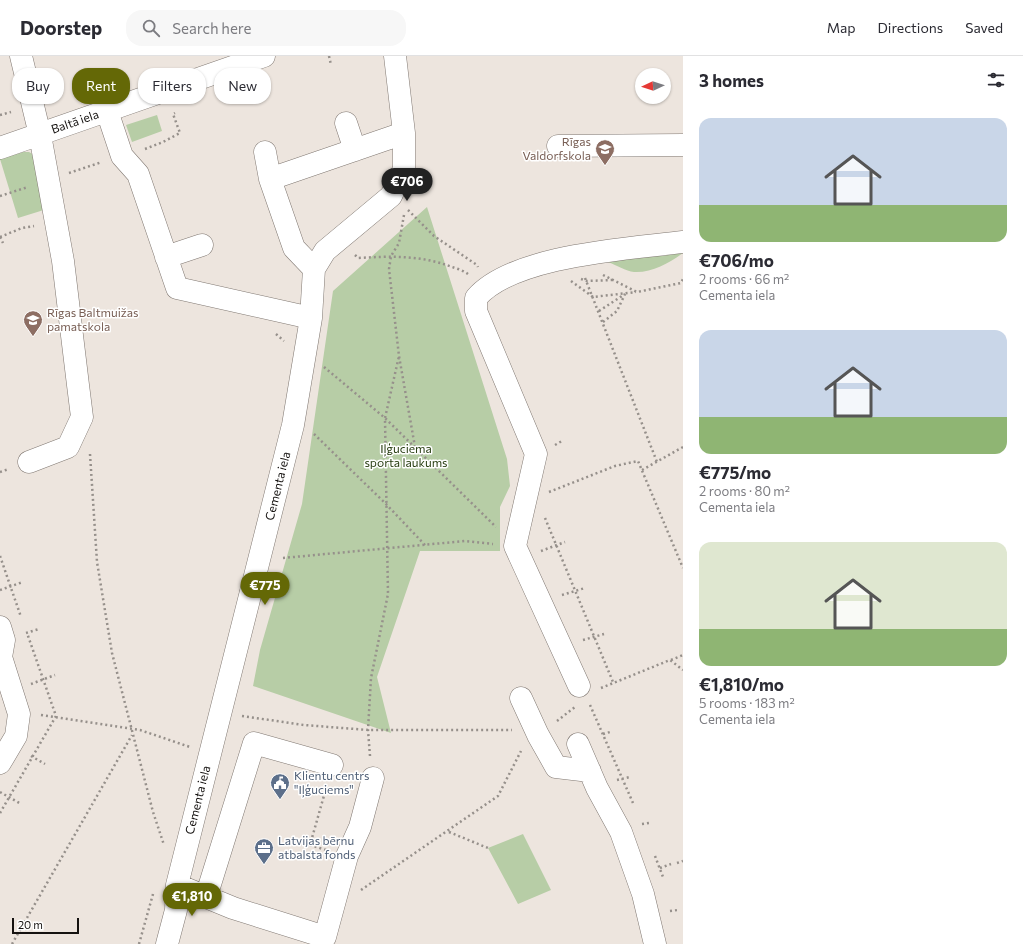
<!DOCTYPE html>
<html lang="en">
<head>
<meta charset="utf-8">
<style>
	:root { --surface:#fff; --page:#f7f7f7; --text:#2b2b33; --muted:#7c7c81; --line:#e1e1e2; --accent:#646806 }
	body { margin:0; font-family:Commissioner,sans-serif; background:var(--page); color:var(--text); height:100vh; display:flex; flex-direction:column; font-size:15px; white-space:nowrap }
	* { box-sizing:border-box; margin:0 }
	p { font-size:13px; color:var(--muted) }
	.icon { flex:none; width:22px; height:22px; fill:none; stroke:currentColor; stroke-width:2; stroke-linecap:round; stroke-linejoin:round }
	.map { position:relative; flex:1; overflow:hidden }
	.side { display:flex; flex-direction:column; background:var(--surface); width:340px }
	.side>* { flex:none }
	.guide { position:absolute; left:12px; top:12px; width:380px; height:36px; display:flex; gap:8px }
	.needle { width:26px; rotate:266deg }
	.controls { position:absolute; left:635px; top:12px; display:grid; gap:8px }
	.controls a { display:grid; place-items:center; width:36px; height:36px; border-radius:50%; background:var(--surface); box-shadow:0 1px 3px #0004; font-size:20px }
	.scale { position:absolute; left:12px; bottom:10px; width:67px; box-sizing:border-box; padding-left:4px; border:2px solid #151210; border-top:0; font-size:11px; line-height:14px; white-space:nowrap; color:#151210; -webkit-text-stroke:3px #fff; paint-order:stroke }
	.price { position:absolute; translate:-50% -34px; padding:0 9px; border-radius:14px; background:var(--accent); color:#fff; font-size:13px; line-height:26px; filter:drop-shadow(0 1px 2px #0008) }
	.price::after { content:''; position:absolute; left:50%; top:24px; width:12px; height:9px; margin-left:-6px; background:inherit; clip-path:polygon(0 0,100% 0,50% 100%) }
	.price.selected { background:#222; color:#fff }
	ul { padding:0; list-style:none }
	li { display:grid; align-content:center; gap:8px; height:212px; padding:0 16px }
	li span { display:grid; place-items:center; height:124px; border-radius:12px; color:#555 }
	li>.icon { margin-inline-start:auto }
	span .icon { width:72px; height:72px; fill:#fffc; stroke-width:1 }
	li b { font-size:17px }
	h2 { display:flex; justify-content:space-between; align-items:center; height:48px; padding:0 16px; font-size:17px }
	.pill { padding:0 14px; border-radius:16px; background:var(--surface); box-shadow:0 1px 3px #0004; font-size:14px; line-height:36px }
	.pill.selected { background:var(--accent); color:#fff }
	header { display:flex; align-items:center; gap:24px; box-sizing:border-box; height:56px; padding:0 20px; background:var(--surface); border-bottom:1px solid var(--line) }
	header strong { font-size:19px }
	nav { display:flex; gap:22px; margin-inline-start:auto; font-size:14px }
	.search { width:280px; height:36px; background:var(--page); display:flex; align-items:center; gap:10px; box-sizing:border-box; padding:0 14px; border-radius:16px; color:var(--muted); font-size:15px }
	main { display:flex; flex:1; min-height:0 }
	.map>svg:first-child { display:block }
	.green { fill:#b7cda6 }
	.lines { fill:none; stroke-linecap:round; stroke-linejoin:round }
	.minor-casing { stroke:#807872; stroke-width:23 }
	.path { stroke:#96908b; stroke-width:2.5; stroke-dasharray:2 3; stroke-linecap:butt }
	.minor { stroke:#fff; stroke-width:22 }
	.labels { text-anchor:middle; stroke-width:3; stroke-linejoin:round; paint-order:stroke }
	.street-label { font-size:12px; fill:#151210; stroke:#fff }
	.education-label { font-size:12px; fill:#785e54; stroke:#fff; text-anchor:end }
	.park-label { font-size:12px; fill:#273d11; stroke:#fff }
	.service-label { font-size:12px; fill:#4e5e75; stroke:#fff; text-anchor:start }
</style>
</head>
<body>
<header>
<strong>Doorstep</strong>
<div class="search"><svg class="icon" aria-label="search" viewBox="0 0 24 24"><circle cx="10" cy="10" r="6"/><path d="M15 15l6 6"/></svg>Search here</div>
<nav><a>Map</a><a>Directions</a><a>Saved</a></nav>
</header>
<main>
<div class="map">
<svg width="683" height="888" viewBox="0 0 683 888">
	<rect width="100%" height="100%" fill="#ede5de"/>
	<path class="green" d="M157,59L162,75L132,86L126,69Z
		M23,96H29L36,100L47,153L18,162L0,103Z
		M427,151L507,403L510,430L500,451V495H420L377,621L391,677L253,630L260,594L302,448L333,235Z
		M683,195V197C669,207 652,217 634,216C626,215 616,209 608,206Z
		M523,778L551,834L518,848L488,792Z"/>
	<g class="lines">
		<defs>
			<path id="minor" d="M21,0L40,79L63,205L78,329L82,361L68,391L29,406
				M107,55L122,100L138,118L177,232L311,262
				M346,67L355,94
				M558,90L683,89
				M0,92L264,0
				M265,96L270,123
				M166,201L202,189
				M314,213L294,192L270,123L404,77
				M0,571L4,584L1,601L19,658L16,680L0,707
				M579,630L515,490L536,398L476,255V242C513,199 628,193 683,186
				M521,642L538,679L556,711L590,715
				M578,688L597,732L621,776L643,838L655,888
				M177,829L233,852L325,881L347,800L360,771L373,722
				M206,841L254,687L332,709
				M167,888L176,854L177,829L293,369L311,262L314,213L325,195L391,140L404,113V77L395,0"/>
		</defs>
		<use href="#minor" class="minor-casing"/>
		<path class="path" d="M329,0L331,9
			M247,29L250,39
			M0,59L11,56
			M145,93L163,86L180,77L173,58L175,57
			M69,117L102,106
			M0,140L28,131
			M408,154L434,180L477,209L478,211
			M404,159L399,187L391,200L389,213L399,300L415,391
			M0,181L22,172L34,170
			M0,181L3,187
			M355,199L358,202C391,200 421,199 452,211C458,213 465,215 469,219
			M603,219L637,236L681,227L683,223
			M585,222L657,406
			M581,223L587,225L614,224
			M571,225L593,241L636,236
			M599,255L625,238
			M603,266L617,255L625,238
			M276,278L284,285
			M324,311L385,362L496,471
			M314,378L385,447L425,489
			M555,389L562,385
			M90,398L97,506L112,597L153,756L164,789
			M642,414L683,391
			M0,416L9,413
			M549,436L615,410L638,405L683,512
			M545,462L613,626
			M541,495L565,486
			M0,500L21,561
			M283,502L465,485L493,488
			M0,534L23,526
			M562,539L585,532
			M26,577L39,573
			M583,584L604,578
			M671,604L683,599
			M31,628L55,619
			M601,632L670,604L683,614
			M590,649L633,747
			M41,659L140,674L190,691
			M242,660L304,669L368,674H512
			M557,665L575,651
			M603,678L610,676
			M31,700L45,708
			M370,700L368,674L371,622L388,538L385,362L399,300
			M617,724L630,721
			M0,736L21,748
			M0,757L56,660L27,577
			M642,768L649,767
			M449,776L488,792
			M302,788L310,789
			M326,794L310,789L327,729
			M655,800L663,821
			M677,807L683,805
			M660,812L671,808
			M361,834L498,740L521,695
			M670,855L678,854
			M12,888L132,679
			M139,888L153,838"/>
		<use href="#minor" class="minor"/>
	</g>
	<defs>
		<symbol id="school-pin" viewBox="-11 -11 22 30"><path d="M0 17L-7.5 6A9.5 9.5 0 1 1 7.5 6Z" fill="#8d6e63" stroke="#fff"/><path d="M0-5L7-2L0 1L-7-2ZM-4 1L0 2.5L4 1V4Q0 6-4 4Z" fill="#fff"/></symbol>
		<symbol id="civic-pin" viewBox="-11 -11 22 30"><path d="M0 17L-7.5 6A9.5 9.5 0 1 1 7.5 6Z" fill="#5c6f8a" stroke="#fff"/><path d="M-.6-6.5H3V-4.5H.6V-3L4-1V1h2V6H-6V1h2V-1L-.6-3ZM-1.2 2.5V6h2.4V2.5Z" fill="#fff"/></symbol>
		<symbol id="office-pin" viewBox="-11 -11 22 30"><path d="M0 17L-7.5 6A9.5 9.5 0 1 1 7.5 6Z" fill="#5c6f8a" stroke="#fff"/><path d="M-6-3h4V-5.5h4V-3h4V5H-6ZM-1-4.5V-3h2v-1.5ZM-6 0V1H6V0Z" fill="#fff"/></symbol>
	</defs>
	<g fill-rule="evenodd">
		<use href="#school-pin" x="594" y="82" width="22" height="30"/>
		<use href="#school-pin" x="22" y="253" width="22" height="30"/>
		<use href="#civic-pin" x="269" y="716" width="22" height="30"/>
		<use href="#office-pin" x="253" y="781" width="22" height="30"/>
	</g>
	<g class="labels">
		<g class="street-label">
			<text transform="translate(75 66) rotate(-19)" y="4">Baltā iela</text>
			<text transform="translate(278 430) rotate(-76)" y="4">Cementa iela</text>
			<text transform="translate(198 744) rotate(-76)" y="4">Cementa iela</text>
		</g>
		<g class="education-label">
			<text x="591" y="90">Rīgas<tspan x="591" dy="14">Valdorfskola</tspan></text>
			<text x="47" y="261" text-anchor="start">Rīgas Baltmuižas<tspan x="47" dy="14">pamatskola</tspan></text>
		</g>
		<g class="park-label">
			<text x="406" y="397">Iļģuciema<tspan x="406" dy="14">sporta laukums</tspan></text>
		</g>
		<g class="service-label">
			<text x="294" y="724">Klientu centrs<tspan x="294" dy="14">"Iļģuciems"</tspan></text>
			<text x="278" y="789">Latvijas bērnu<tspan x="278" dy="14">atbalsta fonds</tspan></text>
		</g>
	</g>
</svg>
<div class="controls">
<a><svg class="needle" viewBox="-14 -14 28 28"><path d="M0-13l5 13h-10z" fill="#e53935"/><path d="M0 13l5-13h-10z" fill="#7c7c81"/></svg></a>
</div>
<div class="scale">20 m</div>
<b class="price selected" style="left:407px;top:146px">€706</b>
<b class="price" style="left:265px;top:550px">€775</b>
<b class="price" style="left:192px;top:861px">€1,810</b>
<div class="guide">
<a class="pill">Buy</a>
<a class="pill selected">Rent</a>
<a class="pill">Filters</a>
<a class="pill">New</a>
</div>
</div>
<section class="side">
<h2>3 homes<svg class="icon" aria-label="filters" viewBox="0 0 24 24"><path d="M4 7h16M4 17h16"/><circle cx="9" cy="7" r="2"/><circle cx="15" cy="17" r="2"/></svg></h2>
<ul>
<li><span style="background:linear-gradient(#c9d6e8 70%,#8fb573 0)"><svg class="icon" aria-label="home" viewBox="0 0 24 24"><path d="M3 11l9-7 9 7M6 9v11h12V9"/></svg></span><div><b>€706/mo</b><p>2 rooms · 66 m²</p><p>Cementa iela</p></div></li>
<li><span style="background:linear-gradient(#c9d6e8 70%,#8fb573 0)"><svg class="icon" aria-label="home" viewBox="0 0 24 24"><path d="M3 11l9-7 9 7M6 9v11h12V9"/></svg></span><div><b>€775/mo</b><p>2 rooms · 80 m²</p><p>Cementa iela</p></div></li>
<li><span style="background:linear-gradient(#dfe7d0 70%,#8fb573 0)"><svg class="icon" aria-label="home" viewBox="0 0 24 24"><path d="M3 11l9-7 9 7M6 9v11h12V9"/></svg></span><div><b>€1,810/mo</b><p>5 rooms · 183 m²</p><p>Cementa iela</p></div></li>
</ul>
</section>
</main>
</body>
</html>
